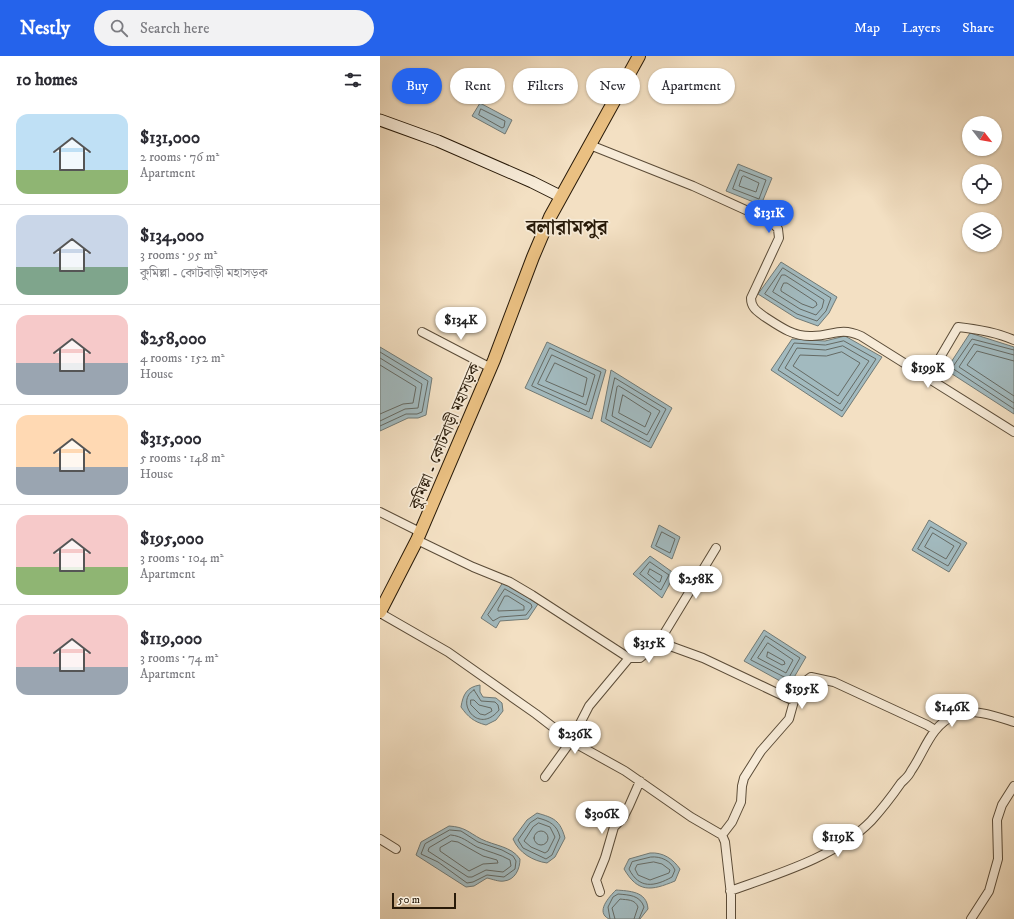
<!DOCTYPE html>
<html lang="en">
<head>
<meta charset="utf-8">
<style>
	:root { --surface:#fff; --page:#f2f2f3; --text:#2b2b33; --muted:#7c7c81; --line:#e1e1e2; --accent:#2563eb }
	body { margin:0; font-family:"IM FELL DW Pica","Noto Serif Bengali",serif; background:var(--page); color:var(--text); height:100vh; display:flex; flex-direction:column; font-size:15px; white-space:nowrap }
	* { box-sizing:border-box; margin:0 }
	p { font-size:13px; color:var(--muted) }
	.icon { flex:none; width:22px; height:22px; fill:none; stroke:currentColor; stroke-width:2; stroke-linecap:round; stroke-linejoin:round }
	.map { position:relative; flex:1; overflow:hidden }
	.sheet { display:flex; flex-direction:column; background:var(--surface); width:380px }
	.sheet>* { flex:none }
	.guide { position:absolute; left:12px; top:12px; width:380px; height:36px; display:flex; gap:8px }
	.needle { width:26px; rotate:121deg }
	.controls { position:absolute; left:582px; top:60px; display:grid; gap:8px }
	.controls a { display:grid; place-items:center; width:40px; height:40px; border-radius:50%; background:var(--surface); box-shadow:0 1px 3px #0004; font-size:20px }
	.scale { position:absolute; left:12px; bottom:10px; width:64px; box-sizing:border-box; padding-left:4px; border:2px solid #281a09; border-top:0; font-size:11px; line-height:14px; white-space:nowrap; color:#281a09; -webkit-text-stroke:3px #f7ebd8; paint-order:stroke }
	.price { position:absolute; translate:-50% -34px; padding:0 9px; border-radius:14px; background:#fff; color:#222; font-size:13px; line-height:26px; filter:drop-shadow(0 1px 2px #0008) }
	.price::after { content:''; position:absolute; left:50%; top:24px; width:12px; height:9px; margin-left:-6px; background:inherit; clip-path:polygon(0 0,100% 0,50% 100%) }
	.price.on { background:var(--accent); color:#fff }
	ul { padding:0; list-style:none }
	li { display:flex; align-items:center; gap:12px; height:100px; padding:0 16px }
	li+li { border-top:1px solid var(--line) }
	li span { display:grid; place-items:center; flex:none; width:112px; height:80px; border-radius:12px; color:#555 }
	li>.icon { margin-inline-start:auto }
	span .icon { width:48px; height:48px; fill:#fffc; stroke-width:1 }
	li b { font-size:17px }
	h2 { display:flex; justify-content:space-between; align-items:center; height:48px; padding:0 16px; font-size:17px }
	.tag { padding:0 14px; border-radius:18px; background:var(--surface); box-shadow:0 1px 3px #0004; font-size:14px; line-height:36px }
	.tag.on { background:var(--accent); color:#fff }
	header { display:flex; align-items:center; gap:24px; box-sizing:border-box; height:56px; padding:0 20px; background:var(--accent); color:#fff }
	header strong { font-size:19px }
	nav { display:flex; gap:22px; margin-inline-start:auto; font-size:14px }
	.search { width:280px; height:36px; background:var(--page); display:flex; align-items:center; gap:10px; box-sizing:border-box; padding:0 14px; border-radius:22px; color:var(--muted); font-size:15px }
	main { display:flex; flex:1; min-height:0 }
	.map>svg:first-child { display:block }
	.water { fill:#a2babf; stroke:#717a76 }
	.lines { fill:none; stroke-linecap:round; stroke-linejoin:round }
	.shore { stroke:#656a64; stroke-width:1 }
	.street-casing { stroke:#5b4c38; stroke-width:10 }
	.secondary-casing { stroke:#281a09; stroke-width:13 }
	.primary-casing { stroke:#281a09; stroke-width:14 }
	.street { stroke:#f7ebd8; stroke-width:8 }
	.secondary { stroke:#f7ebd8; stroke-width:11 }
	.primary { stroke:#eac082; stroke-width:12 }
	.labels { text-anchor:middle; stroke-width:3.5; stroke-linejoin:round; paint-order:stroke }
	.street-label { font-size:16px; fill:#281a09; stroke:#f7ebd8 }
	.district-label { font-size:20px; font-weight:bold; fill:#281a09; stroke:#f7ebd8 }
</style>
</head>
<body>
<header>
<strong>Nestly</strong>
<div class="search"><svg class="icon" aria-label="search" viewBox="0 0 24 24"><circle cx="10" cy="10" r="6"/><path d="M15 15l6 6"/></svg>Search here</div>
<nav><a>Map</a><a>Layers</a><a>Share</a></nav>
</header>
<main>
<section class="sheet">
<h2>10 homes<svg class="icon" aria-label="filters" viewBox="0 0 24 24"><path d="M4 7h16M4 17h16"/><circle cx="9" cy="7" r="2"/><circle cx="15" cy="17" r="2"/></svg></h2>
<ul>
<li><span style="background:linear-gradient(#bfe0f5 70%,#8fb573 0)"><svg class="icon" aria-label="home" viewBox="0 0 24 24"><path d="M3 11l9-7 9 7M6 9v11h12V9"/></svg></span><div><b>$131,000</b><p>2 rooms · 76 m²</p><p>Apartment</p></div></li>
<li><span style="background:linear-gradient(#c9d6e8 65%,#7fa58c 0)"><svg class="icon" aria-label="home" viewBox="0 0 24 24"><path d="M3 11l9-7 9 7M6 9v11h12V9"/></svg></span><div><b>$134,000</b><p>3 rooms · 95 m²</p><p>কুমিল্লা - কোটবাড়ী মহাসড়ক</p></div></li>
<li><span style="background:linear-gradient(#f6c9c9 60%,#9aa5b1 0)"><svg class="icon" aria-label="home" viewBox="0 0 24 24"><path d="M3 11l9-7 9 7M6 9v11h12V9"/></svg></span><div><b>$258,000</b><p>4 rooms · 152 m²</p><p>House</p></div></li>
<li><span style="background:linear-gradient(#ffd9b3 65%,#9aa5b1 0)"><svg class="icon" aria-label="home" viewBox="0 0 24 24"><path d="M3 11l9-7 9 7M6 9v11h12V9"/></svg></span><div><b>$315,000</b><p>5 rooms · 148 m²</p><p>House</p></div></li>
<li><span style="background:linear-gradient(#f6c9c9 65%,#8fb573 0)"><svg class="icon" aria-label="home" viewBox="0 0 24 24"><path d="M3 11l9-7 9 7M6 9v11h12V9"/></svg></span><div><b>$195,000</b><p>3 rooms · 104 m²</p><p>Apartment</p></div></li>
<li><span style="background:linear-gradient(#f6c9c9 65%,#9aa5b1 0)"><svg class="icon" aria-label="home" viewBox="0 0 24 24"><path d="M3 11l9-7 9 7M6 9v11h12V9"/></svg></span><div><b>$119,000</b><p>3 rooms · 74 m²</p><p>Apartment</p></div></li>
</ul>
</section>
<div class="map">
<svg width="634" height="863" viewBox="0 0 634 863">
	<rect width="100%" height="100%" fill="#f3e0c3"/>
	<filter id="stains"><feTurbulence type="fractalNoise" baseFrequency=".005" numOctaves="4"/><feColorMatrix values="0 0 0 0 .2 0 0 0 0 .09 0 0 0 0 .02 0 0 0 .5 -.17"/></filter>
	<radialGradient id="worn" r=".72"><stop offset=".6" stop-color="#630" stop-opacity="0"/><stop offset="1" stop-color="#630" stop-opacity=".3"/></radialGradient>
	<path class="water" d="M100,47L132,64L125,78L92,60Z
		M358,108L392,122L381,149L346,135Z
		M401,206L457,241L449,257L438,270L416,262L378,238Z
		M590,277L634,291V358L566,314Z
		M465,280L502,301L462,361L391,314L412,283L445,285Z
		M167,286L226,314L212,363L145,332Z
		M0,291L52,322L46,359L38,362H28L0,375Z
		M231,314L292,352L271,392L221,365Z
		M549,464L587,487L569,516L532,494Z
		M279,469L300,481L292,503L271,491Z
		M270,500L295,518L282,542L253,518Z
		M123,526L158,548L148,563L120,565L116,572L101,562Z
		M384,574L426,601L409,630L364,605Z
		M100,629V636L103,641L116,642L122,647L123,655L116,664L106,669C94,666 88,661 81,651C83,638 87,631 100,629Z
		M157,757C174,762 180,764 185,782L175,801L167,807C153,805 139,797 133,783L147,764Z
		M69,770C85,771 88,776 101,783C115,790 131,790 140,803C140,813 135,824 124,825C119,826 112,823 107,822L94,830L86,831L36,799L41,786Z
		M270,797C283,796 293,803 300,813L295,825C271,835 258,837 244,813L249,803Z
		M236,834C249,835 267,835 268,853L260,863H229C215,856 229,841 236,834Z"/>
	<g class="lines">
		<path class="shore" d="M101,53L125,65L124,71L122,72L99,59Z
			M360,114L386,124L379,143L353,133Z
			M364,120L379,127L376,136L359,130L362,121Z
			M403,212L451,242L446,255L437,265L417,258L385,238Z
			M402,219H405L444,244L442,252L436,259L420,253L393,236Z
			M404,227H407L436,246L437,249L433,252L422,248L401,235V233Z
			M464,285L496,303L462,355L398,314L414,287L445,289Z
			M463,290L489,305L460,348L405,312L417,292L445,294Z
			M170,292L221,316L209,356L152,330Z
			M634,294L592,283L572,312L634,353
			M0,296L48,325L42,356L37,358H26L0,370
			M462,296L480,307L458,340L413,310L420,299L446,300Z
			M172,299L215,319L206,349L158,328Z
			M634,299L594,288L579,311L634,347
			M0,302L42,328L38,352L25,353L0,365
			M634,305L597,295L587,309L634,340
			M175,307L207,322L203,341L166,325Z
			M0,309L36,331L33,347L23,348L0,358
			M235,322L286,353L269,386L226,363Z
			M239,330L280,355L267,379L232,360L237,331Z
			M243,339L271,357L265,371L239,357Z
			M551,471L581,488L568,510L538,493Z
			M282,476L295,483L290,497L276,490Z
			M553,477L574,490L566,503L545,491Z
			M270,506L289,519L281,534L260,518Z
			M270,513L282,520L280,526H278L268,518Z
			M125,533L151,548L152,551L146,559L120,561L113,565L108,559Z
			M125,540H128L144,550V554L118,555V553Z
			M386,580L420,602L408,623L371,604Z
			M388,587L413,604L406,617L378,602Z
			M388,596L404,605L405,608L402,609L387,601Z
			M94,634L101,645L115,646L118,649L119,654C98,680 74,645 94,634Z
			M91,644H94L99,649L111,652L112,655L105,659L100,658L91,649Z
			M158,762C170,765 177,769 180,781L172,799L166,803L143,792L138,784L150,767Z
			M159,767L170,771L175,781L168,795L165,797L151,791L144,785L153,771Z
			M70,774L81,775L98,786L122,794L133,800L136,805L135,813L124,821L107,819L93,826L87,827L58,806L41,798L45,788Z
			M154 782a7 7 0 1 1 14 0a7 7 0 1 1-14 0Z
			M71,779C82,780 88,786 97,791C108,796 120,798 130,804L131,810L123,816L106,814L92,821H88L48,795L49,792Z
			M72,785L78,786L103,800L117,804L118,807L103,808L89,815L60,795V792Z
			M271,801C281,800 291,805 295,814L292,821C274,831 259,833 249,813L252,806Z
			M274,806L282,808L290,814L289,817L270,824L258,819L255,813L257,809Z
			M230,863L228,851L233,841L238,838C249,839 260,839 264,851L259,863
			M235,863L232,852L240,843C247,844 255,843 258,851L254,863"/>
		<defs>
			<path id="street" d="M210,89L313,130L392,166L398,173L399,182L371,242C371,252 377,255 385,261C399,270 412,280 430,280C452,281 458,270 481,280L634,376
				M42,276L111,312
				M548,322L578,271C597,273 616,276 634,284
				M0,456L40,476
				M37,484L93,511L130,526L152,539L249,602
				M0,557L68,596L156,658L191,685L245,715L311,761L342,779L345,786L351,839V863
				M279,586L336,492
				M165,721L191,685L209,650L249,602H260L279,586L323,602L414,645
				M342,779L352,766L361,746L362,730L364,722L381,695L409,663L414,645L427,624L431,621L454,626L547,669L555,674
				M0,783L16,793
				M350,835C397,818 456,801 491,765C502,753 512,740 521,727C525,723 529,720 531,715C545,695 550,670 575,659C591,651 618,661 634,666
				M220,836L216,824L225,802L234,771L243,762L249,750L260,725
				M591,863L609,835L618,803L617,764L622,749L634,730"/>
			<path id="secondary" d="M0,64L58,85L152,126L180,140"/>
			<path id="primary" d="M0,556L37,484L114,304L153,201L170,161L259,0"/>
		</defs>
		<use href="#street" class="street-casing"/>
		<use href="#secondary" class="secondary-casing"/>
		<use href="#primary" class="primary-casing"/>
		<use href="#street" class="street"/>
		<use href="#secondary" class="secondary"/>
		<use href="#primary" class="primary"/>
	</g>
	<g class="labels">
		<g class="street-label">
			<text transform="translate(64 380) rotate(-67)" y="6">কুমিল্লা - কোটবাড়ী মহাসড়ক</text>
		</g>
		<g class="district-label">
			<text x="187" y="178">বলারামপুর</text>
		</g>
	</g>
	<rect width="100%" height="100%" filter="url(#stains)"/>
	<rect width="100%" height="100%" fill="url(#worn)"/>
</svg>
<div class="controls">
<a><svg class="needle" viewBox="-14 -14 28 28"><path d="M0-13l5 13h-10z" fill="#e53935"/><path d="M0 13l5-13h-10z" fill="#7c7c81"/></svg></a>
<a><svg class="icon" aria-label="locate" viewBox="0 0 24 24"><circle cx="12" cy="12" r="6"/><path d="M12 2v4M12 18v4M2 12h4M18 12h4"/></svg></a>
<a><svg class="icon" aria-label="layers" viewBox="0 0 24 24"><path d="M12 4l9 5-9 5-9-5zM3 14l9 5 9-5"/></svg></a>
</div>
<div class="scale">50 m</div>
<b class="price on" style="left:389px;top:178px">$131K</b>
<b class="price" style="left:81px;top:285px">$134K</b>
<b class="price" style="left:548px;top:333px">$199K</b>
<b class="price" style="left:316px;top:544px">$258K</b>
<b class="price" style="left:269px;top:608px">$315K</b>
<b class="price" style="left:422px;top:654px">$195K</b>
<b class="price" style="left:572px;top:672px">$146K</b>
<b class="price" style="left:195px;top:699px">$236K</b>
<b class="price" style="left:222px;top:779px">$306K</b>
<b class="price" style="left:458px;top:802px">$119K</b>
<div class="guide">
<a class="tag on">Buy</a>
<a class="tag">Rent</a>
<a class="tag">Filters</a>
<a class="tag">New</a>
<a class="tag">Apartment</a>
</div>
</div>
</main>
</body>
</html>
